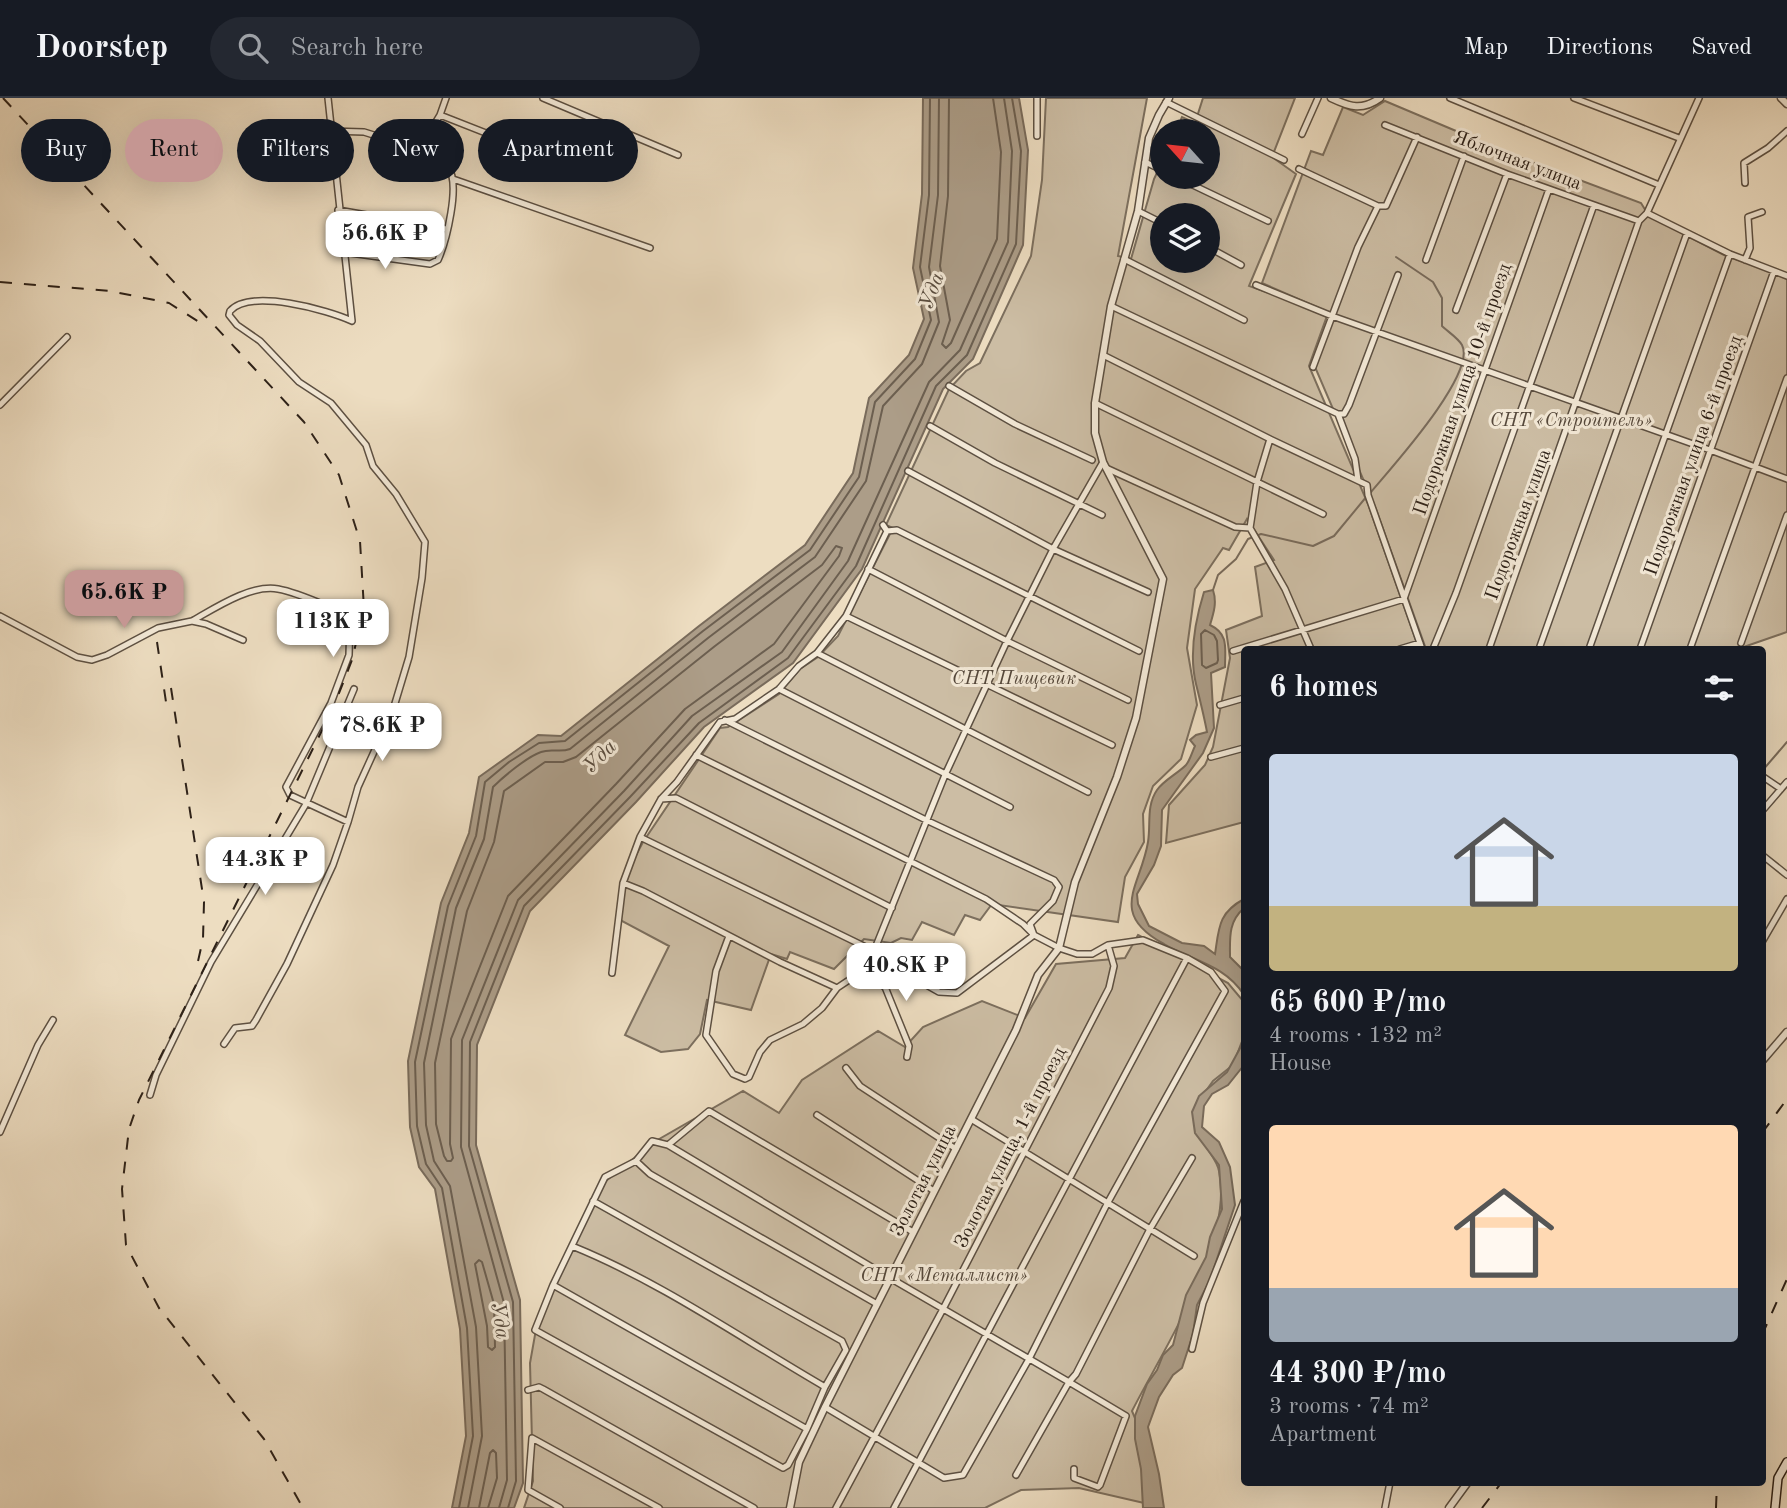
<!DOCTYPE html>
<html lang="en">
<head>
<meta charset="utf-8">
<style>
	:root { --surface:#171b24; --page:#242831; --text:#f1f3f6; --muted:#9ea1a6; --line:#363941; --accent:#c59692 }
	body { margin:0; font-family:"Old Standard TT",serif; background:var(--page); color:var(--text); height:100vh; display:flex; flex-direction:column; font-size:26px; white-space:nowrap }
	* { box-sizing:border-box; margin:0 }
	p { font-size:23px; color:var(--muted) }
	.icon { flex:none; width:38px; height:38px; fill:none; stroke:currentColor; stroke-width:2; stroke-linecap:round; stroke-linejoin:round }
	.map { position:relative; flex:1; overflow:hidden }
	.panel { position:absolute; left:1241px; top:548px; width:525px; height:840px; display:flex; flex-direction:column; background:var(--surface); border-radius:7px; box-shadow:0 7px 28px #0002 }
	.panel>* { flex:none }
	.banner { position:absolute; left:21px; top:21px; width:665px; height:63px; display:flex; gap:14px }
	.needle { width:46px; rotate:297deg }
	.controls { position:absolute; left:1150px; top:21px; display:grid; gap:14px }
	.controls a { display:grid; place-items:center; width:70px; height:70px; border-radius:50%; background:var(--surface); box-shadow:0 7px 28px #0002; font-size:35px }
	.price { position:absolute; translate:-50% -60px; padding:0 16px; border-radius:14px; background:#fff; color:#222; font-size:23px; line-height:46px; filter:drop-shadow(0 2px 4px #0008) }
	.price::after { content:''; position:absolute; left:50%; top:42px; width:21px; height:16px; margin-left:-10px; background:inherit; clip-path:polygon(0 0,100% 0,50% 100%) }
	.price.active { background:var(--accent); color:#111 }
	ul { padding:0; list-style:none }
	li { display:grid; align-content:center; gap:14px; height:371px; padding:0 28px }
	li span { display:grid; place-items:center; height:217px; border-radius:7px; color:#555 }
	li>.icon { margin-inline-start:auto }
	span .icon { width:126px; height:126px; fill:#fffc; stroke-width:1 }
	li b { font-size:30px }
	h2 { display:flex; justify-content:space-between; align-items:center; height:84px; padding:0 28px; font-size:30px }
	.pill { padding:0 24px; border-radius:32px; background:var(--surface); box-shadow:0 7px 28px #0002; font-size:24px; line-height:63px }
	.pill.active { background:var(--accent); color:#111 }
	header { display:flex; align-items:center; gap:42px; box-sizing:border-box; height:98px; padding:0 35px; background:var(--surface); border-bottom:2px solid var(--line) }
	header strong { font-size:33px }
	nav { display:flex; gap:38px; margin-inline-start:auto; font-size:24px }
	.search { width:490px; height:63px; background:var(--page); display:flex; align-items:center; gap:18px; box-sizing:border-box; padding:0 24px; border-radius:38px; color:var(--muted); font-size:26px }
	.map>svg:first-child { display:block }
	.green { fill:#ccbda4; stroke:#7c6f5e; stroke-width:2; fill-rule:evenodd }
	.water { fill:#ac9d88; stroke:#796b5b; stroke-width:2 }
	.lines { fill:none; stroke-linecap:round; stroke-linejoin:round }
	.shore { stroke:#6c5f50; stroke-width:2 }
	.stream { stroke:#796b5b; stroke-width:2 }
	.minor-casing { stroke:#5d5042; stroke-width:8 }
	.tertiary-casing { stroke:#5d5042; stroke-width:9 }
	.secondary-casing { stroke:#2d2118; stroke-width:10 }
	.minor { stroke:#f3e9d7; stroke-width:5 }
	.tertiary { stroke:#f3e9d7; stroke-width:6 }
	.secondary { stroke:#f3e9d7; stroke-width:7 }
	.rail { stroke:#2d2118; stroke-width:2; stroke-dasharray:12 12; stroke-linecap:butt }
	.labels { text-anchor:middle; stroke-width:6; stroke-linejoin:round; paint-order:stroke }
	.street-label { font-size:19px; fill:#2d2118; stroke:#f3e9d7 }
	.park-label { font-size:19px; font-style:italic; fill:#55483b; stroke:#f3e9d7 }
	.water-label { font-size:21px; font-style:italic; fill:#594c3f; stroke:#f3e9d7 }
</style>
</head>
<body>
<header>
<strong>Doorstep</strong>
<div class="search"><svg class="icon" aria-label="search" viewBox="0 0 24 24"><circle cx="10" cy="10" r="6"/><path d="M15 15l6 6"/></svg>Search here</div>
<nav><a>Map</a><a>Directions</a><a>Saved</a></nav>
</header>
<div class="map">
<svg width="1787" height="1410" viewBox="0 0 1787 1410">
	<rect width="100%" height="100%" fill="#edddc1"/>
	<filter id="stains"><feTurbulence type="fractalNoise" baseFrequency=".00286" numOctaves="4"/><feColorMatrix values="0 0 0 0 .2 0 0 0 0 .09 0 0 0 0 .02 0 0 0 .5 -.17"/></filter>
	<radialGradient id="worn" r=".72"><stop offset=".6" stop-color="#630" stop-opacity="0"/><stop offset="1" stop-color="#630" stop-opacity=".3"/></radialGradient>
	<path class="green" d="M1046,0H1147L1118,158L1131,161L1154,81L1162,64V79H1208V33H1176L1182,19L1195,25L1203,0H1295L1272,59L1296,76L1249,188L1328,215L1309,268L1368,406L1419,551H1244V724L1166,745L1169,707L1205,667L1213,649L1230,560L1226,532L1262,518L1255,469L1274,462L1247,421L1229,452L1223,450L1195,491L1187,550L1197,607L1181,661L1153,688L1143,716L1144,744L1125,779L1118,824L992,806L980,822L965,817L954,837L922,824L912,842L901,840L891,845L864,841L834,871L790,854L787,861L771,856L751,912L707,902L700,936L688,951L661,954L625,937L669,848L620,822L625,778L643,744L720,630L728,629L779,596L800,571L818,559L838,538L893,430L886,427L949,291L966,273L980,265L1031,158L1042,82ZM1162,117H1208V163H1162Z
		M1385,3L1513,57L1641,105L1649,118L1724,157L1787,179V534L1738,551H1426L1376,411L1315,269L1333,216L1262,185L1311,53L1323,57L1343,9L1363,17Z
		M1138,837L1228,885L1244,904V938L1233,967L1213,983L1196,1007C1199,1019 1200,1033 1204,1044C1208,1054 1217,1062 1219,1073C1234,1144 1164,1250 1132,1313C1145,1341 1146,1374 1144,1405L1079,1390L1021,1392L985,1410H524L533,1383L530,1265L538,1220L601,1087L654,1044L743,993L779,1015L802,982L878,933L905,949L923,929L982,903L1025,920L1056,866L1125,860Z"/>
	<path class="water" d="M923,0H1019L1028,52L1023,147L973,261L943,291L862,471L793,565L704,629L636,704L530,813L477,947L476,1047L520,1202L523,1385L514,1410H452L466,1338L460,1231L435,1091L419,1069L410,1029L408,963L441,805L469,735L479,679L538,637L561,638L699,528L805,447L853,375L869,300L909,257L924,221L913,170L922,96Z
		M1213,492C1217,504 1214,514 1210,527C1229,536 1225,550 1225,569L1211,575L1214,630L1203,655L1162,712L1161,748L1154,767L1137,796L1138,806L1149,828L1182,845L1204,848L1215,856C1219,830 1218,815 1244,801V810C1228,824 1230,840 1230,859L1244,873V897C1225,867 1193,863 1164,846C1107,815 1141,788 1148,744C1151,726 1146,708 1157,692C1164,682 1177,676 1186,667C1190,662 1192,654 1195,648L1190,642L1196,637L1207,634C1204,618 1200,602 1196,586C1189,557 1195,523 1204,494Z
		M1244,943V967L1228,987L1212,996L1204,1008L1202,1029L1219,1044L1230,1069L1235,1107L1210,1182L1197,1207L1193,1236L1182,1270L1173,1277L1159,1299L1148,1329L1159,1376L1164,1410H1143L1141,1371L1135,1341V1318L1147,1286L1157,1272L1163,1257L1173,1247L1186,1197L1206,1159L1210,1139L1222,1111L1219,1067L1195,1035L1192,1014L1199,998L1227,974Z"/>
	<g class="lines">
		<path class="shore" d="M949,0L948,98L940,168L950,222L942,246L946,250L951,245L997,141L1001,54L993,0
			M836,448L842,450L839,458L774,546L685,611L616,686L508,798L451,941L450,1046L453,1060L451,1063H447L444,1058L436,1026L435,965L467,813L494,744L504,693L545,664H563L576,659L715,548L822,467Z
			M1205,532L1214,537L1217,543L1218,562L1217,565L1206,570L1202,567L1201,536Z
			M479,1162L482,1164L494,1206L495,1249L492,1252L488,1249L487,1228L475,1166Z
			M459,1410L473,1338L467,1230L442,1090L426,1066L417,1028L415,964L448,808L476,738L485,684L509,664L539,645L565,643L703,533L810,452L859,379L875,304L915,261L931,222L920,169L929,97L930,0
			M468,1410L482,1338L476,1229L450,1088L434,1063L426,1027L424,965L456,810L484,741L493,689C504,678 527,659 541,654C551,650 560,655 570,651L708,540L815,459L866,383L883,308L922,266L939,224L929,169L938,97L939,0
			M479,1410L490,1355L493,1352L496,1355L497,1380L488,1410
			M499,1410L507,1382L504,1205L461,1049L462,942L518,802L624,693L692,618L782,554L848,463L929,284L960,252L1008,144L1012,53L1004,0
			M508,1410L516,1383L513,1204L469,1048L470,944L524,808L630,699L699,625L788,560L856,468L936,288L967,257L1016,146L1021,53L1012,0"/>
		<path class="stream" d="M1371,394C1390,371 1477,276 1462,247C1458,240 1447,233 1442,228V200L1433,184L1396,159
			M1213,492L1218,477L1236,461L1248,441L1261,436L1313,448L1334,438L1367,398
			M1762,673L1787,644"/>
		<defs>
			<path id="minor" d="M543,0L678,57
				M1037,0V38
				M1450,0L1659,87
				M1574,0L1679,40
				M1166,4L1284,62
				M440,17L542,57
				M1385,27L1507,76L1639,123
				M330,33L364,34L412,49L421,48L440,17L446,0
				M1302,36L1318,0
				M1145,64L1162,72
				M1299,71L1378,108
				M1176,79L1268,123
				M453,81L650,150
				M1745,85L1744,65L1768,50L1787,33
				M338,112L446,131
				M1138,113L1162,125
				M1647,115L1730,156L1787,178
				M1208,149L1241,167
				M343,154L430,166L438,162C446,144 461,86 448,69C442,60 429,54 421,48
				M1124,161L1244,222
				M1426,162L1464,58
				M1745,162L1750,150L1748,119L1762,114
				M1256,187L1332,218L1710,352L1787,381
				M1111,208L1338,316L1355,361L1358,382
				M1456,212L1507,76
				M1103,257L1270,341
				M1313,269L1358,149L1378,108H1386L1417,39
				M949,288L1015,326L1092,362
				M1095,305L1323,416
				M0,307L67,239
				M1338,316H1344L1349,307L1398,177
				M930,328L995,365L1102,417
				M1106,370L1235,429L1250,430L1285,491L1311,551
				M908,373L1053,451L1148,494
				M1250,430L1257,384L1270,341L1367,387L1368,397L1422,551
				M887,433L897,432L1139,553
				M868,471L1007,543L1128,602
				M0,518L77,559L92,562L107,557L158,530L192,523L206,526L243,542
				M846,518L1112,647
				M192,523C215,510 251,486 278,491C300,495 323,507 344,515L350,524L349,557L331,605L286,689L290,697L348,724
				M1741,545L1787,417
				M1400,551L1420,545
				M1433,551L1456,495L1594,107
				M1489,551L1639,123L1647,115L1699,0
				M1539,551L1687,135
				M1589,551L1730,156
				M1640,551L1774,173
				M1690,551L1787,280
				M1233,553L1404,501L1549,91
				M817,555L1088,694
				M779,591L1010,709
				M1220,607L1244,600
				M696,657L986,801L1023,826L1034,837L1030,826L1053,803L1059,789L1054,782L928,723L725,622
				M1211,659L1244,650
				M1762,678L1781,691
				M661,701L676,700L892,810
				M1762,713L1787,684
				M640,739L874,853
				M1762,757L1787,777
				M623,785L643,793L780,864L837,890
				M729,838L716,873L706,937L733,976L745,981L749,979L760,954L770,942L803,926L822,910L837,890L861,874L874,853L945,677L1007,543L1053,451L1103,364
				M1762,844L1787,801
				M861,874L885,889L909,948L907,959
				M612,875L623,785L640,739L661,701L677,684L720,624L735,621L779,591L799,568L817,555L846,518L887,433L883,427
				M224,946L235,930L252,928L256,922L287,866L333,767L348,724L358,689L393,612L409,559L422,480L425,444L396,396L373,368L366,347L331,305L299,284L260,243L237,227L229,217L230,213C250,190 328,212 352,223L328,0
				M846,970L860,988L956,1051
				M150,997L156,977L211,864L306,706L354,591
				M817,1017L934,1093
				M971,1021L1194,1158
				M0,1034L38,947L53,922
				M668,1047L890,1180L1069,1284L1016,1377
				M636,1063L650,1076L877,1206
				M593,1103L842,1243L846,1252L825,1289
				M572,1148C661,1184 742,1241 825,1289L807,1331
				M553,1187L807,1331L788,1367L783,1370L535,1232L553,1187L605,1079L636,1063L652,1043L668,1047L709,1013L913,1134
				M1192,1251L1203,1205L1244,1103
				M528,1292L539,1289L543,1291L754,1410
				M825,1309L944,1380L963,1377L1029,1261L1107,1106L1225,893L1211,874L1187,860L1143,842L1108,847L1092,856H1077L1059,850L1034,837L957,895L939,894L916,881L904,882L885,889
				M1074,1371V1380L1098,1389L1100,1387L1126,1318L1069,1284L1076,1276L1150,1131L1192,1060
				M560,1410L528,1392L532,1340L659,1410
				M836,1410L943,1211L1109,890L1114,868L1108,847
				M894,1410L1187,860
				M1385,1410L1390,1384"/>
			<path id="tertiary" d="M1331,0C1350,9 1362,13 1380,0
				M1781,0L1787,6
				M1762,963L1787,934
				M790,1410L799,1364L825,1309L1016,932L1038,877L1059,850L1075,784L1117,679L1136,620L1163,481L1103,364L1095,335V305L1111,208L1138,113L1149,40L1159,17L1169,0
				M1449,1410L1468,1384"/>
			<path id="secondary" d="M1775,1410L1778,1380L1787,1364"/>
		</defs>
		<use href="#minor" class="minor-casing"/>
		<use href="#tertiary" class="tertiary-casing"/>
		<use href="#secondary" class="secondary-casing"/>
		<use href="#minor" class="minor"/>
		<use href="#tertiary" class="tertiary"/>
		<use href="#secondary" class="secondary"/>
		<path class="rail" d="M3,0L304,324L339,377L360,443L364,511L352,562L334,608L139,1002L129,1031L122,1091L126,1147L159,1210L264,1341L303,1410
			M0,184L110,193L169,205L207,229
			M157,544L166,604
			M171,590L204,804L203,841L196,872
			M1762,1035L1787,1001
			M1762,1237L1787,1181
			M1482,1410L1502,1384
			M1716,1410L1717,1384"/>
	</g>
	<g class="labels">
		<g class="street-label">
			<text transform="translate(1518 61) rotate(21)" y="7">Яблочная улица</text>
			<text transform="translate(1461 291) rotate(-71)" y="7">Подорожная улица 10-й проезд</text>
			<text transform="translate(1692 357) rotate(-70)" y="7">Подорожная улица 6-й проезд</text>
			<text transform="translate(1517 426) rotate(-70)" y="7">Подорожная улица</text>
			<text transform="translate(1009 1049) rotate(-63)" y="7">Золотая улица, 1-й проезд</text>
			<text transform="translate(922 1082) rotate(-63)" y="7">Золотая улица</text>
		</g>
		<g class="park-label">
			<text x="1571" y="328">СНТ «Строитель»</text>
			<text x="1014" y="586">СНТ Пищевик</text>
			<text x="944" y="1183">СНТ «Металлист»</text>
		</g>
		<g class="water-label">
			<text transform="translate(931 193) rotate(-70)" y="7">Уда</text>
			<text transform="translate(599 658) rotate(-45)" y="7">Уда</text>
			<text transform="translate(501 1222) rotate(81)" y="7">Уда</text>
		</g>
	</g>
	<rect width="100%" height="100%" filter="url(#stains)"/>
	<rect width="100%" height="100%" fill="url(#worn)"/>
</svg>
<div class="controls">
<a><svg class="needle" viewBox="-14 -14 28 28"><path d="M0-13l5 13h-10z" fill="#e53935"/><path d="M0 13l5-13h-10z" fill="#9ea1a6"/></svg></a>
<a><svg class="icon" aria-label="layers" viewBox="0 0 24 24"><path d="M12 4l9 5-9 5-9-5zM3 14l9 5 9-5"/></svg></a>
</div>
<b class="price" style="left:385px;top:173px">56.6K ₽</b>
<b class="price active" style="left:124px;top:532px">65.6K ₽</b>
<b class="price" style="left:333px;top:561px">113K ₽</b>
<b class="price" style="left:382px;top:665px">78.6K ₽</b>
<b class="price" style="left:265px;top:799px">44.3K ₽</b>
<b class="price" style="left:906px;top:905px">40.8K ₽</b>
<div class="banner">
<a class="pill">Buy</a>
<a class="pill active">Rent</a>
<a class="pill">Filters</a>
<a class="pill">New</a>
<a class="pill">Apartment</a>
</div>
<section class="panel">
<h2>6 homes<svg class="icon" aria-label="filters" viewBox="0 0 24 24"><path d="M4 7h16M4 17h16"/><circle cx="9" cy="7" r="2"/><circle cx="15" cy="17" r="2"/></svg></h2>
<ul>
<li><span style="background:linear-gradient(#c9d6e8 70%,#c2b280 0)"><svg class="icon" aria-label="home" viewBox="0 0 24 24"><path d="M3 11l9-7 9 7M6 9v11h12V9"/></svg></span><div><b>65 600 ₽/mo</b><p>4 rooms · 132 m²</p><p>House</p></div></li>
<li><span style="background:linear-gradient(#ffd9b3 75%,#9aa5b1 0)"><svg class="icon" aria-label="home" viewBox="0 0 24 24"><path d="M3 11l9-7 9 7M6 9v11h12V9"/></svg></span><div><b>44 300 ₽/mo</b><p>3 rooms · 74 m²</p><p>Apartment</p></div></li>
</ul>
</section>
</div>
</body>
</html>
